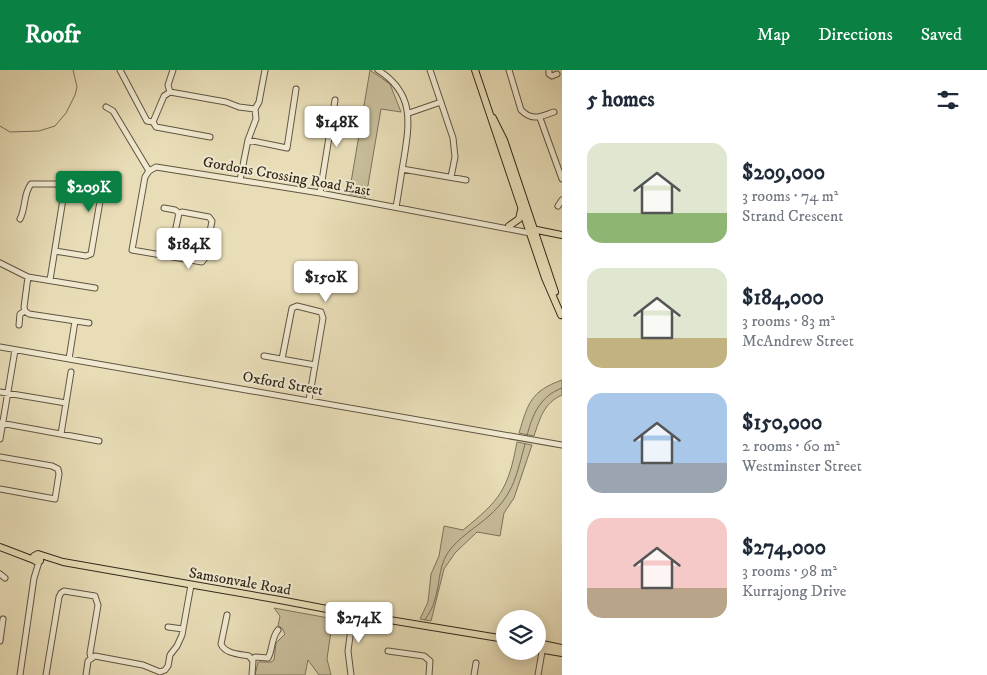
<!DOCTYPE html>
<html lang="en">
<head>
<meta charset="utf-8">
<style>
	:root { --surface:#fff; --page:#f6f6f7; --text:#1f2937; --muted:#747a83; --accent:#0b8043 }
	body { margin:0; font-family:"IM FELL DW Pica",serif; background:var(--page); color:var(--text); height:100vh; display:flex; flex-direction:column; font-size:19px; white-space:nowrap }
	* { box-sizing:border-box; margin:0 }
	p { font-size:16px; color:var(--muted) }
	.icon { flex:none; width:28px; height:28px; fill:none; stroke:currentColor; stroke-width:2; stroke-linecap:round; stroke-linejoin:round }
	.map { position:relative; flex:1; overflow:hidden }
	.panel { display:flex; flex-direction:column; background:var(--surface); width:425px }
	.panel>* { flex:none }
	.tools { position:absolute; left:496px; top:540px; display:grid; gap:10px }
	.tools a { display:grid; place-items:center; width:50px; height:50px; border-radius:50%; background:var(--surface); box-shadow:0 2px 12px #0003; font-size:25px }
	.price { position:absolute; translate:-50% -42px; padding:0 11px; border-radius:5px; background:#fff; color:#222; font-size:16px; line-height:32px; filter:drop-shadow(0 1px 2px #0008) }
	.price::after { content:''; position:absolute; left:50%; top:30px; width:15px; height:11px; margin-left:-8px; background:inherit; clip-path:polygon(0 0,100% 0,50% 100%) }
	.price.on { background:var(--accent); color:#fff }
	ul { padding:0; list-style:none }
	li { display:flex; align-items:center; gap:15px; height:125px; padding:0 25px }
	li span { display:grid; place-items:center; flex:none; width:140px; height:100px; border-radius:15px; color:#555 }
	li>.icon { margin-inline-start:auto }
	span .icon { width:60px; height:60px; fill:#fffc; stroke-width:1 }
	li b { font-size:21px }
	h2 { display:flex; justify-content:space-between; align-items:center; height:60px; padding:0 25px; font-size:21px }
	header { display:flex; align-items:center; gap:30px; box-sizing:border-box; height:70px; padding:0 25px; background:var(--accent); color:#fff }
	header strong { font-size:24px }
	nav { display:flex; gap:28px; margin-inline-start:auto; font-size:18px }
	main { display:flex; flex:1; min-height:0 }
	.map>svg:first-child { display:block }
	.green { fill:#c9be9c; stroke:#7d735c }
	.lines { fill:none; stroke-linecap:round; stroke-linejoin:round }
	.stream { stroke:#7a6f59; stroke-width:1 }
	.minor-casing { stroke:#5f5542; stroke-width:7 }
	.major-casing { stroke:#31281b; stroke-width:8 }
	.minor { stroke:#f0e9d0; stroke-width:5 }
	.major { stroke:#e8ddb7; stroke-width:6 }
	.labels { text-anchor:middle; stroke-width:4; stroke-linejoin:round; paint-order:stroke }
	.street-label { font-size:15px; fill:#31281b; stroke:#f0e9d0 }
</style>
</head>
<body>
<header>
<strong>Roofr</strong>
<nav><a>Map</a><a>Directions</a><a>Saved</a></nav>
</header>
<main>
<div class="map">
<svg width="562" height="605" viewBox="0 0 562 605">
	<rect width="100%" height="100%" fill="#e8ddb7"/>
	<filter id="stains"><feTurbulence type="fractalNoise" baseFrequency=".004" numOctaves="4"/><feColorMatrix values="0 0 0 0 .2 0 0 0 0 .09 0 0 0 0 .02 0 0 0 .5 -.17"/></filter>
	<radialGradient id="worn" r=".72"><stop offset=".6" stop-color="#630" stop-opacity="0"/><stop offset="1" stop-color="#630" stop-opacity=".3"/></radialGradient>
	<path class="green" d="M370,0L390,14L401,42L381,39L366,127L349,124Z
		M562,310V325C544,333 540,348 534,366L519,363C528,333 531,321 562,310Z
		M517,372L532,375L514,428L504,443L500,466L477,462L455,483L444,499L431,551L420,549L428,532L431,504L439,486L444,456L463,460C500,430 508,420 517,372Z
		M274,538L345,551L344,563L331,561L327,589L331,605H319L308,590L305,605H255L258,592H271L274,590L276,573L285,564L282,558L278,556L280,546Z"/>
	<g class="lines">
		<path class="stream" d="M0,56L10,62L39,61L55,56L66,43L75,25L77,17L73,0
			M527,366C532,345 540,326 562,318
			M425,550C428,544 433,538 434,532C440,516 438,499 447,484C458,467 476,458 490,445C514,424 517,403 525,374"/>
		<defs>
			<path id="minor" d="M120,0L147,51L153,52
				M378,0C414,23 410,51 404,88C401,105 399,121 396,137
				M430,0L453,68L455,87L451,107
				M509,0L521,40C533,52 541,46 554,42
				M549,0V4L552,6L557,4
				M170,22L226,32L239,37L255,39
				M106,37L113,41L149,101
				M409,43L441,32
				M540,48L562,109
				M153,52L156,57L210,67
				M153,52L164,26L170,22L168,15L173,0
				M248,70L287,78L296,19
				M402,99L466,110
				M240,110L248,70L256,49L255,39L259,32L265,0
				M320,123L335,30
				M558,136L562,130
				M164,138L175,140L179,143
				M20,149C26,138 23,124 31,114H58L96,106L104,108L91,184L86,186L55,181
				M170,186L179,143L182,142L209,147L212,151L205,188L202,192L132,180L145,107L149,101L156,97L320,123L530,163
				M0,193L28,207L95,218
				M28,207L24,237L25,241L29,244L89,253
				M50,210L63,129L58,114
				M19,255L20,244L25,241
				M0,277L562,375
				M264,286L315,295
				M69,289L75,251
				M282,289L292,238L297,236L321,242L323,248L309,330
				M0,322L66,333
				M0,353L99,371
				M61,364L71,302
				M0,369L15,280
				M0,387L52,396L58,399L59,404L55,429L0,419
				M0,504L5,508
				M227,545L221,574C225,584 240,584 249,586L253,591L252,605
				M168,557L183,559
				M0,571L3,549
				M388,581L424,586L430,591L429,605
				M252,589L255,587L268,588C273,579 271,568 278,560
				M20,605L34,508L39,492
				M46,605L59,527L61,523L64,521L95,526L98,535L90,583L91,588
				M86,605L88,591L95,586L143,595L160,602L165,600L168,596L170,585L177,576L182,565L191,515
				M351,605L348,581L353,544
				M474,605L476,593
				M538,605L543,576"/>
			<path id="major" d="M475,0L545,208L561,245
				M493,48L504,70L555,222
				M509,156L519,149L521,140
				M532,159L562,165
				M0,477L34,490
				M40,485V491L37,492L34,490V486L38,484L63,492L177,512L280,530L353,544L505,569
				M538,573L562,578
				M538,579L562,583"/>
		</defs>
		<use href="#minor" class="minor-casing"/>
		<use href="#major" class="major-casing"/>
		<use href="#minor" class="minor"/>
		<use href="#major" class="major"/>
	</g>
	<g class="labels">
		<g class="street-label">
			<text transform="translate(287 106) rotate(10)" y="5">Gordons Crossing Road East</text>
			<text transform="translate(283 313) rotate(10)" y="5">Oxford Street</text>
			<text transform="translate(240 511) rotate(10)" y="5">Samsonvale Road</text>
		</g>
	</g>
	<rect width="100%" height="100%" filter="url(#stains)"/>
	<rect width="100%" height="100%" fill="url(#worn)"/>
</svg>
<div class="tools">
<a><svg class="icon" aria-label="layers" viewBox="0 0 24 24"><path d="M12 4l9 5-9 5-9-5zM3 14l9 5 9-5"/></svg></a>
</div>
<b class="price" style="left:337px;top:78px">$148K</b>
<b class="price on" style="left:89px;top:143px">$209K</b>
<b class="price" style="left:189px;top:200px">$184K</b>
<b class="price" style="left:326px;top:233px">$150K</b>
<b class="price" style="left:359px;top:574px">$274K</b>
</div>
<section class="panel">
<h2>5 homes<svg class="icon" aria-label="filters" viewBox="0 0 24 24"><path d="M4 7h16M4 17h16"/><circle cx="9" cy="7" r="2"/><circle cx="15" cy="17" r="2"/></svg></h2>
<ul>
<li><span style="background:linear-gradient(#dfe7d0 70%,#8fb573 0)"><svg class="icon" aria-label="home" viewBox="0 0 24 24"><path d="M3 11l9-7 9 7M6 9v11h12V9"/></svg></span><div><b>$209,000</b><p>3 rooms · 74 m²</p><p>Strand Crescent</p></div></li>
<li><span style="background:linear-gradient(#dfe7d0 70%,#c2b280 0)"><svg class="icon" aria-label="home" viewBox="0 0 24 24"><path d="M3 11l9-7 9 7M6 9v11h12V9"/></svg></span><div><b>$184,000</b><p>3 rooms · 83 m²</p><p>McAndrew Street</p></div></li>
<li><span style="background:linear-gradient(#a9c7e8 70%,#9aa5b1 0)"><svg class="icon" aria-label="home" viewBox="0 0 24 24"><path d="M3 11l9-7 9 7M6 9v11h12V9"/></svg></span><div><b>$150,000</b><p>2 rooms · 60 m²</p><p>Westminster Street</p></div></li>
<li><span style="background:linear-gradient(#f6c9c9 70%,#b9a48a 0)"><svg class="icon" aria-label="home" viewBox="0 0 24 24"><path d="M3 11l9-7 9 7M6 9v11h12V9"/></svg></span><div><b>$274,000</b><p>3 rooms · 98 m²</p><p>Kurrajong Drive</p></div></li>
</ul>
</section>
</main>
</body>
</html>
